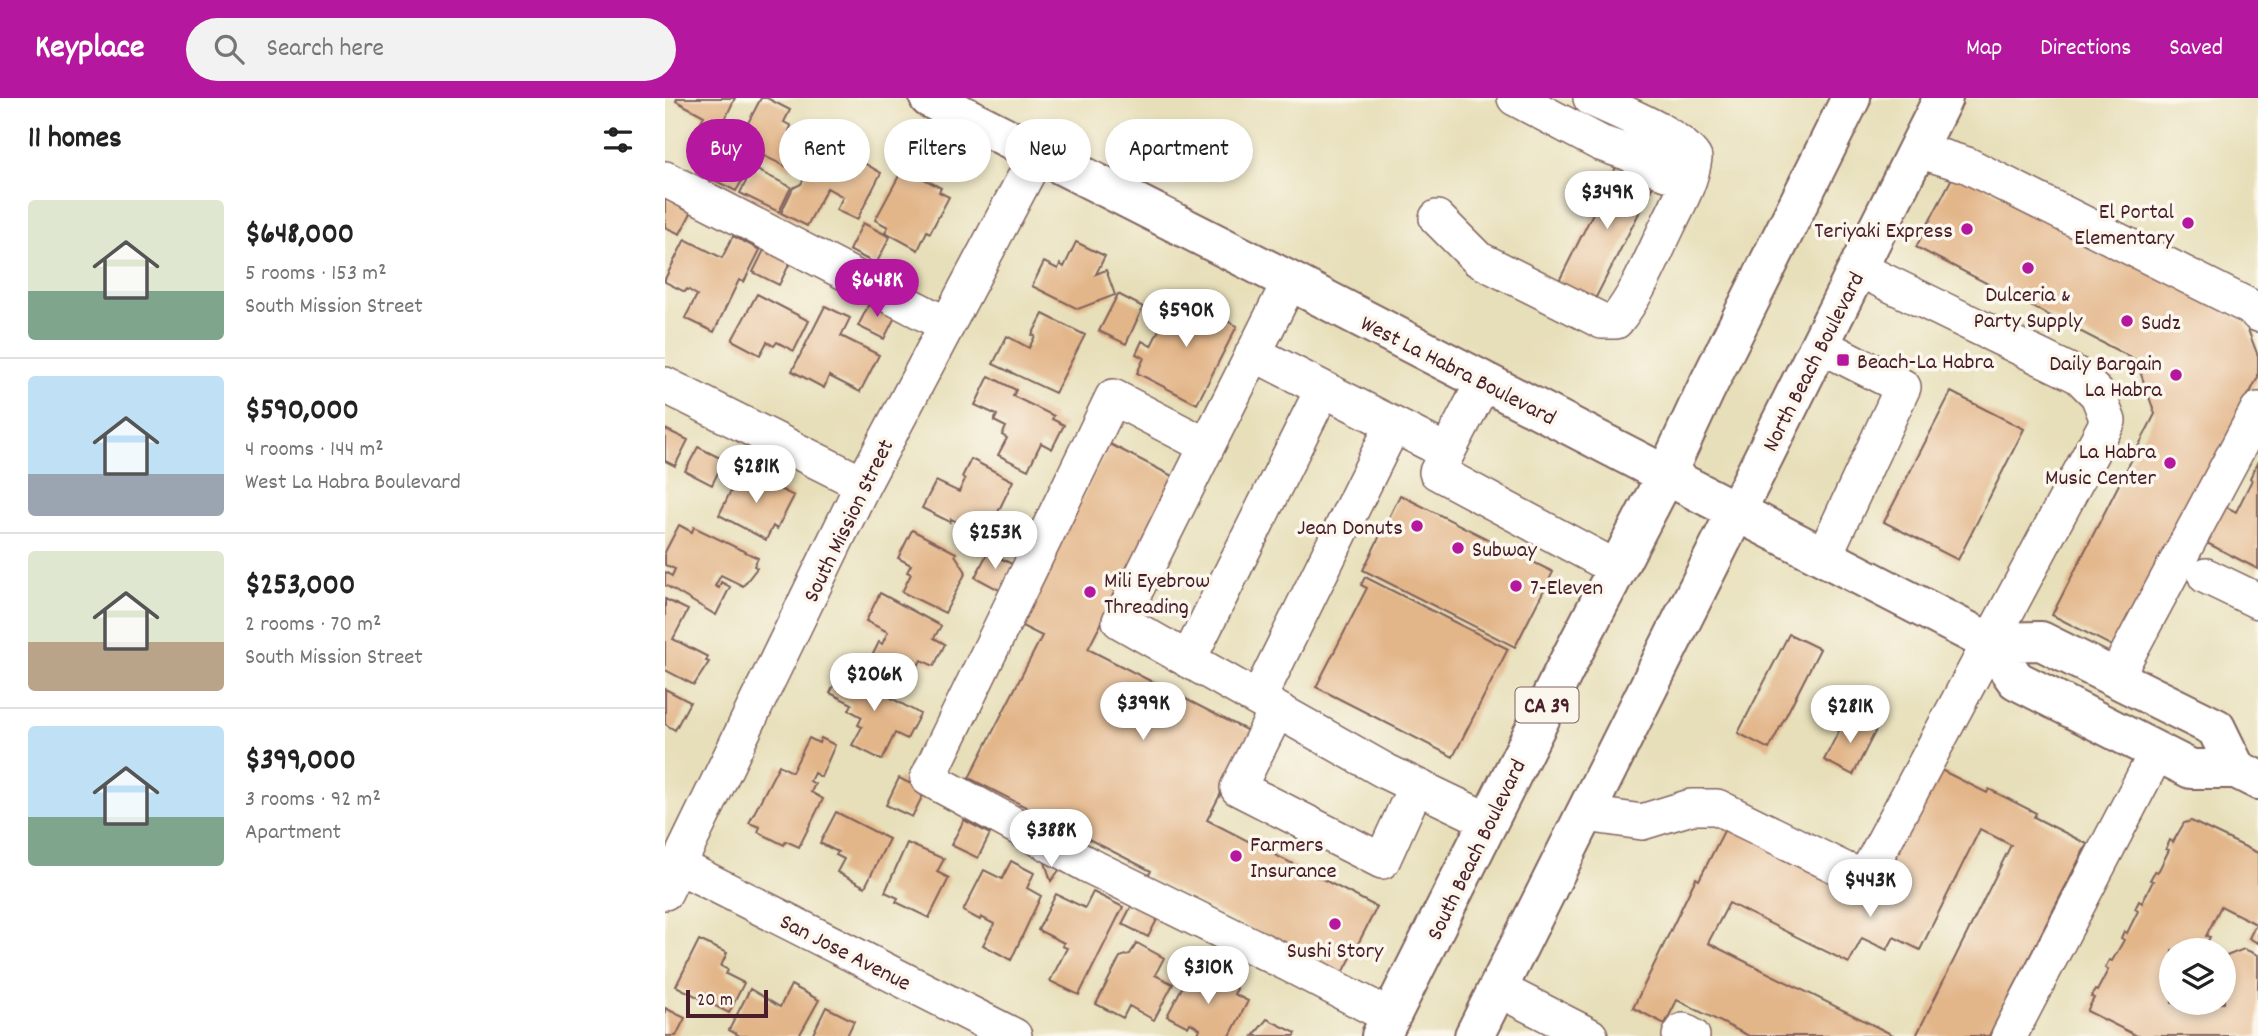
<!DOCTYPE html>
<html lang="en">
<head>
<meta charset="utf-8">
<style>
	:root { --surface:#fff; --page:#f2f2f2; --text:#222; --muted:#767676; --line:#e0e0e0; --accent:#b5179e }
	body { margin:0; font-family:Dekko,sans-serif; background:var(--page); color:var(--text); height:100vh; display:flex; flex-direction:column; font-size:26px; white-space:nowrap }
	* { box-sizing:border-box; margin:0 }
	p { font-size:23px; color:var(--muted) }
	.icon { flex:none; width:38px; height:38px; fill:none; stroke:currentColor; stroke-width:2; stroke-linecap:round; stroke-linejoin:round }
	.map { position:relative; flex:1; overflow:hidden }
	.sheet { display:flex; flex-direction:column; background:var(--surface); width:665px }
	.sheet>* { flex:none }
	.guide { position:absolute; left:21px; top:21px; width:665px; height:63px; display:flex; gap:14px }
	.tools { position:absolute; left:1494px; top:840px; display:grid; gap:14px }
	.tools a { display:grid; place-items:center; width:77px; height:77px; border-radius:50%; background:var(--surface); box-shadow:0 4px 10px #0003; font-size:35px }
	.scale { position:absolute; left:21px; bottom:18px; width:82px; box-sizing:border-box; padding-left:7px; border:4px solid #4a1f2b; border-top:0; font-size:19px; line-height:24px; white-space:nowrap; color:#4a1f2b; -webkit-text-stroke:5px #fbf7ec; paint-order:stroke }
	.price { position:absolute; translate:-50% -60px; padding:0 16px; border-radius:24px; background:#fff; color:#222; font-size:23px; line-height:46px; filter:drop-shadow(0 2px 4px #0008) }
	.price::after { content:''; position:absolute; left:50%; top:42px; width:21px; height:16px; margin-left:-10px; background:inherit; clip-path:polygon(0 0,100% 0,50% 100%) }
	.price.current { background:var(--accent); color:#fff }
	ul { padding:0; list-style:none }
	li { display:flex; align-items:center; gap:21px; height:175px; padding:0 28px }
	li+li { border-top:2px solid var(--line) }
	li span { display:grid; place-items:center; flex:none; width:196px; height:140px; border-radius:7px; color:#555 }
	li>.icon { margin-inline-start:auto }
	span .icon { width:84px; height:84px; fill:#fffc; stroke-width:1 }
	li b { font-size:30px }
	h2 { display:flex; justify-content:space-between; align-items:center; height:84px; padding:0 28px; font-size:30px }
	.tag { padding:0 24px; border-radius:32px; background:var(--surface); box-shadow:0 4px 10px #0003; font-size:24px; line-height:63px }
	.tag.current { background:var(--accent); color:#fff }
	header { display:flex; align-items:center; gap:42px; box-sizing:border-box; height:98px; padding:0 35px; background:var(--accent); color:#fff }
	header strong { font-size:33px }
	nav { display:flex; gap:38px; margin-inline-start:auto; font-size:24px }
	.search { width:490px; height:63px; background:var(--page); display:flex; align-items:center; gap:18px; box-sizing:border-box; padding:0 24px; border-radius:38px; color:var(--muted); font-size:26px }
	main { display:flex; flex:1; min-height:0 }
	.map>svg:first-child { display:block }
	.building { fill:#e3b68a }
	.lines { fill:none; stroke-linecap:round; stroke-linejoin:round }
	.minor-casing { stroke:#81625d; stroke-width:38 }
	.major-casing { stroke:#81625d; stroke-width:42 }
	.minor { stroke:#fff; stroke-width:35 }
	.major { stroke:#fff; stroke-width:38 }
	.poi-dot { fill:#b5179e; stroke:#fbf7ec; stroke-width:2.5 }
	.labels { text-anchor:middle; stroke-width:7; stroke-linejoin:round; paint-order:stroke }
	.shield { fill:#fbf7ec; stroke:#7f6065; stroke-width:2 }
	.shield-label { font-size:21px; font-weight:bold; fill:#4a1f2b }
	.poi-label { font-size:23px; fill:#4a1f2b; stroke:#fbf7ec; text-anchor:start }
	.street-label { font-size:23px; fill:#4a1f2b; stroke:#fbf7ec }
</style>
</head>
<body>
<header>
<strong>Keyplace</strong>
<div class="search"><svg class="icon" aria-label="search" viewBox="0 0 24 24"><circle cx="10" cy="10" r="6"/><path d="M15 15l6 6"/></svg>Search here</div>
<nav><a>Map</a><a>Directions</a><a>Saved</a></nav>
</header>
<main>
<section class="sheet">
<h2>11 homes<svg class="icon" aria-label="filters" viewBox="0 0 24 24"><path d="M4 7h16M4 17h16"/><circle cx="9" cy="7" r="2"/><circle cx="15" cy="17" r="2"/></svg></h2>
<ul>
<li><span style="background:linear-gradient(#dfe7d0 65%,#7fa58c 0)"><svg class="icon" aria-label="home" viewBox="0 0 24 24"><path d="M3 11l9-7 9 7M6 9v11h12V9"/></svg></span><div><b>$648,000</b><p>5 rooms · 153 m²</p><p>South Mission Street</p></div></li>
<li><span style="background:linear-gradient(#bfe0f5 70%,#9aa5b1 0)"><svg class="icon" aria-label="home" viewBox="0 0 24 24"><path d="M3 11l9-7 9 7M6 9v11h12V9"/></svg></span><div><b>$590,000</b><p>4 rooms · 144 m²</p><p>West La Habra Boulevard</p></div></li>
<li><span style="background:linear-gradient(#dfe7d0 65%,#b9a48a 0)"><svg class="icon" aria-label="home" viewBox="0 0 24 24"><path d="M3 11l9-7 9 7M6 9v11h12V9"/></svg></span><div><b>$253,000</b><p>2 rooms · 70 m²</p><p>South Mission Street</p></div></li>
<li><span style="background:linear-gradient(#bfe0f5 65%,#7fa58c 0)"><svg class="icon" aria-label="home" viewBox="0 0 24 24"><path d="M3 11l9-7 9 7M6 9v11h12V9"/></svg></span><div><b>$399,000</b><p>3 rooms · 92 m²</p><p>Apartment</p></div></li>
</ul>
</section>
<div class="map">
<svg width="1593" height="938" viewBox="0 0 1593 938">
	<rect width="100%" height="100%" fill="#fbf7ec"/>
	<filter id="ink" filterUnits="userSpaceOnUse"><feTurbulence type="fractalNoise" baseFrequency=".0143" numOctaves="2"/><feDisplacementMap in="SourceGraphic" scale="14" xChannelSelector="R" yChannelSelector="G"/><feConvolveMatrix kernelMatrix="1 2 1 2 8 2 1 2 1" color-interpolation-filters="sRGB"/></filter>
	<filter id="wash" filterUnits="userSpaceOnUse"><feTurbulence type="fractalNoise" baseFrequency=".00686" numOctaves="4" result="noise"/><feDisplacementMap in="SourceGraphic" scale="28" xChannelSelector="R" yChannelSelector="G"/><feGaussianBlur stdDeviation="1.57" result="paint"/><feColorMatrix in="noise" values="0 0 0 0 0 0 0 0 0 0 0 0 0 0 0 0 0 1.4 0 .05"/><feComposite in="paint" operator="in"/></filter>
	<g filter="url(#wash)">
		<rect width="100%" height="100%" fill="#e7dfb9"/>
		<g id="blocks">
			<path class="building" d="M12,0H70L52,38L33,29L39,18L11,3Z
				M96,0H102L125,12L119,24L126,28L124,33L141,42L126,71L93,55L71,93L45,80L59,53L73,44Z
				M165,31L193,46L187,58L216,75L192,122L171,112L178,99L162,90L142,128L116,115L128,90L136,86Z
				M958,55L995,74L925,211L889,193Z
				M88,70L126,89L114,114L75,95Z
				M236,74L248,80L250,76L276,90L274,94L284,99L265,135L262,133L253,152L220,134L223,129L210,122Z
				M1294,75L1580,224L1593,258V279L1455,547L1449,549L1387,517L1490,316L1471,262L1251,149L1287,80L1291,82Z
				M0,100L28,111L15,136L0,129Z
				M198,125L225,139L211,166L184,152Z
				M68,138L95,152L79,184L74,182L49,234L20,220L32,197L22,191L20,194L0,184V181L20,141L57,160Z
				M411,144L440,158L431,176L441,172L450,197L413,211L367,188L379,164L393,171L395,166L399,169Z
				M101,148L127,161L114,187L88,174Z
				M504,194L572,228L532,306L472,275L479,260L471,256L477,243L486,248L505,209L498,205Z
				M92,196L144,223L129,253L112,244L109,248L102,244L95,257L67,242Z
				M453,196L478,209L461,246L434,233Z
				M206,202L232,215L219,241L193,228Z
				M160,208L185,220L176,238L214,257L195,294L164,278L159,290L127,273Z
				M378,216L420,237L390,295L328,266L342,238L364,250L370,238L367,237Z
				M324,278L351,292L348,298L389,318L387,321L399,327L387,351L376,345L363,372L333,357L342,340L337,337L341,329L329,323L332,317L310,307Z
				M1286,294L1359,331L1293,462L1219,424Z
				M0,331L23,342L10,368L0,363Z
				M445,346L511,380L423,551L587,635L542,722L712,809L677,877L483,778L486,773L304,680L377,538L353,526Z
				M33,349L59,362L47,387L20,373Z
				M306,361L348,383L321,439L286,421L285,424L257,410L271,383L294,394L300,381L297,379Z
				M1593,363V471L1536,442L1558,407L1571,414L1587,382L1585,380Z
				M76,372L129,398L112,431L108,428L101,442L54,417Z
				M735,397L888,474L850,549L698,472Z
				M14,427L27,434L29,429L93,460L89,468L92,470L78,488L56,477L50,488L54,490L56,484L65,489L51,517L0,487V474L7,478L10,471L0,467V454Z
				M247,432L291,455L290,457L301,474L280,515L237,494L246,476L242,474L246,467L233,460Z
				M323,454L349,467L336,493L310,479Z
				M700,479L843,551L788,659L651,589L702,490L696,487Z
				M215,495L276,528L269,540L280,546L269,568L256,562L244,585L204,564L214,544L217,546L223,534L201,523Z
				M0,501L23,512L8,541L43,559L41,563L44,564L29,587L0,572Z
				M1124,536L1155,551L1104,651L1073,635Z
				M179,568L206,581L203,587L255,616L242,641L230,635L217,662L187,647L197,629L193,627L197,619L184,612L187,606L165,595Z
				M0,591L25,604L10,632L0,626Z
				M1182,617L1211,632L1188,677L1159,662Z
				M144,640L154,645L156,640L170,647L156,679L149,675L145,683L150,686L146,694L158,701L134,749L121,743L119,747L93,734L95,729L84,725L114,667L127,674Z
				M1270,669L1322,695L1324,691L1371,715L1369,719L1422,746L1324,938H1251L1346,747L1315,731L1255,852L1229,839L1222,852L1197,840L1184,865L1064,805L1043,845L1230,938H1084L1012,902L1000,926L968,910L1031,780L1034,782L1062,727L1204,799Z
				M234,680L260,693L247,719L221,707Z
				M171,714L224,741L200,789L172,774L179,761L171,757L173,754L155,745Z
				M299,722L325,736L313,760L286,747Z
				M1526,723L1593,755V845L1584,840L1591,826L1556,808L1541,838L1545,839L1541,847L1537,845L1534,852H1507V905H1559V859L1579,851L1593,857V938H1472L1422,913L1429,900L1426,899L1430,892L1432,893L1443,872L1440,870L1444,862L1447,863L1459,842L1456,840L1459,833L1462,835L1473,813L1470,811L1474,803L1477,805L1488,783L1485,782L1490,773L1493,774L1504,752L1501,751L1505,742L1508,744L1519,725Z
				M242,745L279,761L272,774L284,780L264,820L231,804L233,800L220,794Z
				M378,758L395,771L386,783Z
				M346,763L369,775L362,790L376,798L346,862L318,847L329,826L316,819L315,822L298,813L319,772L337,781Z
				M428,794L458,809L414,897L385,883L402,850L397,848L399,845L373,832L391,796L420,810Z
				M470,801L496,814L483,839L457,826Z
				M34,842L62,855L56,868L63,872L61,876L79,885L64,915L11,888Z
				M472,845L499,860L490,877L508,886L489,922L464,908L458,920L431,906L455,859L465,856Z
				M524,876L538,883L542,876L572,891L569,896L583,903L565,938H532L535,931L525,925L523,929L502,918Z
				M126,887L154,902L134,938H75L64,932L85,891L115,909Z
				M161,909L189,923L182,938H147Z
				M0,910L20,920L11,938H0Z
				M602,921L631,935L630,938H588Z"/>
		</g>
	</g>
	<g filter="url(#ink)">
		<use href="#blocks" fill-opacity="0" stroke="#81625d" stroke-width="2"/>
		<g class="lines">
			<defs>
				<path id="minor" d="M850,0L935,45L964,55L1001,75L1024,80
					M1253,52L1302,67L1589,211L1593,216
					M0,81L282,227
					M772,120L813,161L937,223H951C974,194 987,160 1003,127C1013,106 1026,84 1029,60C1012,35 954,14 926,0
					M625,183L542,348L448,299L263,680L423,767L624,866L726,919
					M1155,247L1238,289L1159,458
					M588,255L782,354
					M819,283L772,374L953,471
					M0,287L198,386
					M542,348L455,523L722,674L824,723
					M1541,478L1593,503
					M523,562L658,291
					M1450,580L1593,312
					M593,601L728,327
					M612,612L573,690L717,763L751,688
					M921,716L977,724L1026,709H1052L1180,772L1200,779L1443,323L1433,297L1414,278L1194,171
					M14,768L349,938
					M0,794L198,386L373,55
					M833,891L925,938
					M1015,938L1018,933L1027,938
					M1344,938L1492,654"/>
				<path id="major" d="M264,0L625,183L1324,544L1351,582L1526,671H1571L1593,682
					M1324,544L1376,543L1551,630L1571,671
					M716,938L905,561L1001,377L1040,293L1186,0
					M809,938L1278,0"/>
			</defs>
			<use href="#minor" class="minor-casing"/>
			<use href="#major" class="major-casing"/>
			<use href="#minor" class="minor"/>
			<use href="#major" class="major"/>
		</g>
	</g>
	<g class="poi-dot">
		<circle cx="1523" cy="125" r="7"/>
		<circle cx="1302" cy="131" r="7"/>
		<circle cx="1363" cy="170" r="7"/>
		<circle cx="1462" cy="223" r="7"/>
		<rect x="1171" y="255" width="14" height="14" rx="3.5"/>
		<circle cx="1511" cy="277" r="7"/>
		<circle cx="1505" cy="365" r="7"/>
		<circle cx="752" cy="428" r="7"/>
		<circle cx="793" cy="450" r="7"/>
		<circle cx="851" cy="488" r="7"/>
		<circle cx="425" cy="494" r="7"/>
		<circle cx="571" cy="758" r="7"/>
		<circle cx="670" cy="826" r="7"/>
	</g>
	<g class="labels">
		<rect class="shield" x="850.5" y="589.5" width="63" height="35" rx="5"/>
		<g class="shield-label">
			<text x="882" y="614">CA 39</text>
		</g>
		<g class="poi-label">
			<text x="1509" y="120" text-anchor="end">El Portal<tspan x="1509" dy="26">Elementary</tspan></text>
			<text x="1288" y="139" text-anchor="end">Teriyaki Express</text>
			<text x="1363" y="203" text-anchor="middle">Dulceria &amp;<tspan x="1363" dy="26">Party Supply</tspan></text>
			<text x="1476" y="231">Sudz</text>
			<text x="1192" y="270">Beach-La Habra</text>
			<text x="1497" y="272" text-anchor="end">Daily Bargain<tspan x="1497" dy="26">La Habra</tspan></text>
			<text x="1491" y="360" text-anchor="end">La Habra<tspan x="1491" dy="26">Music Center</tspan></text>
			<text x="738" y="436" text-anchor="end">Jean Donuts</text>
			<text x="807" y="458">Subway</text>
			<text x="439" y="489">Mili Eyebrow<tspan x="439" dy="26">Threading</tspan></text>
			<text x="865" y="496">7-Eleven</text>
			<text x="585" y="753">Farmers<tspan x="585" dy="26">Insurance</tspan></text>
			<text x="670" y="859" text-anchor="middle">Sushi Story</text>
		</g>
		<g class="street-label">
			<text transform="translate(1147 263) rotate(-63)" y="8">North Beach Boulevard</text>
			<text transform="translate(794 271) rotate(27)" y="8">West La Habra Boulevard</text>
			<text transform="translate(182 422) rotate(-64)" y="8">South Mission Street</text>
			<text transform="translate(810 751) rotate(-64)" y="8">South Beach Boulevard</text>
			<text transform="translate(181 853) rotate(27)" y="8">San Jose Avenue</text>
		</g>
	</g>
</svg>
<div class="tools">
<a><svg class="icon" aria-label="layers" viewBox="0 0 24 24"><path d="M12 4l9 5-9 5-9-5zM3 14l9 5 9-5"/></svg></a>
</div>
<div class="scale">20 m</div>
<b class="price" style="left:942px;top:133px">$349K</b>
<b class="price current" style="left:212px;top:221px">$648K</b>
<b class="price" style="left:521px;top:251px">$590K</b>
<b class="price" style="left:91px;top:407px">$281K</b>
<b class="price" style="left:330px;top:473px">$253K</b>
<b class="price" style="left:209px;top:615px">$206K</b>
<b class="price" style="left:478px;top:644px">$399K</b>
<b class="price" style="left:1185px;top:647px">$281K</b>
<b class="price" style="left:386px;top:771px">$388K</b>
<b class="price" style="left:1205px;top:821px">$443K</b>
<b class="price" style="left:543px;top:908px">$310K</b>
<div class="guide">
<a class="tag current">Buy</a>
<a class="tag">Rent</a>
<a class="tag">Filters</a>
<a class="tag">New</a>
<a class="tag">Apartment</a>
</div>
</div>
</main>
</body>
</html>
